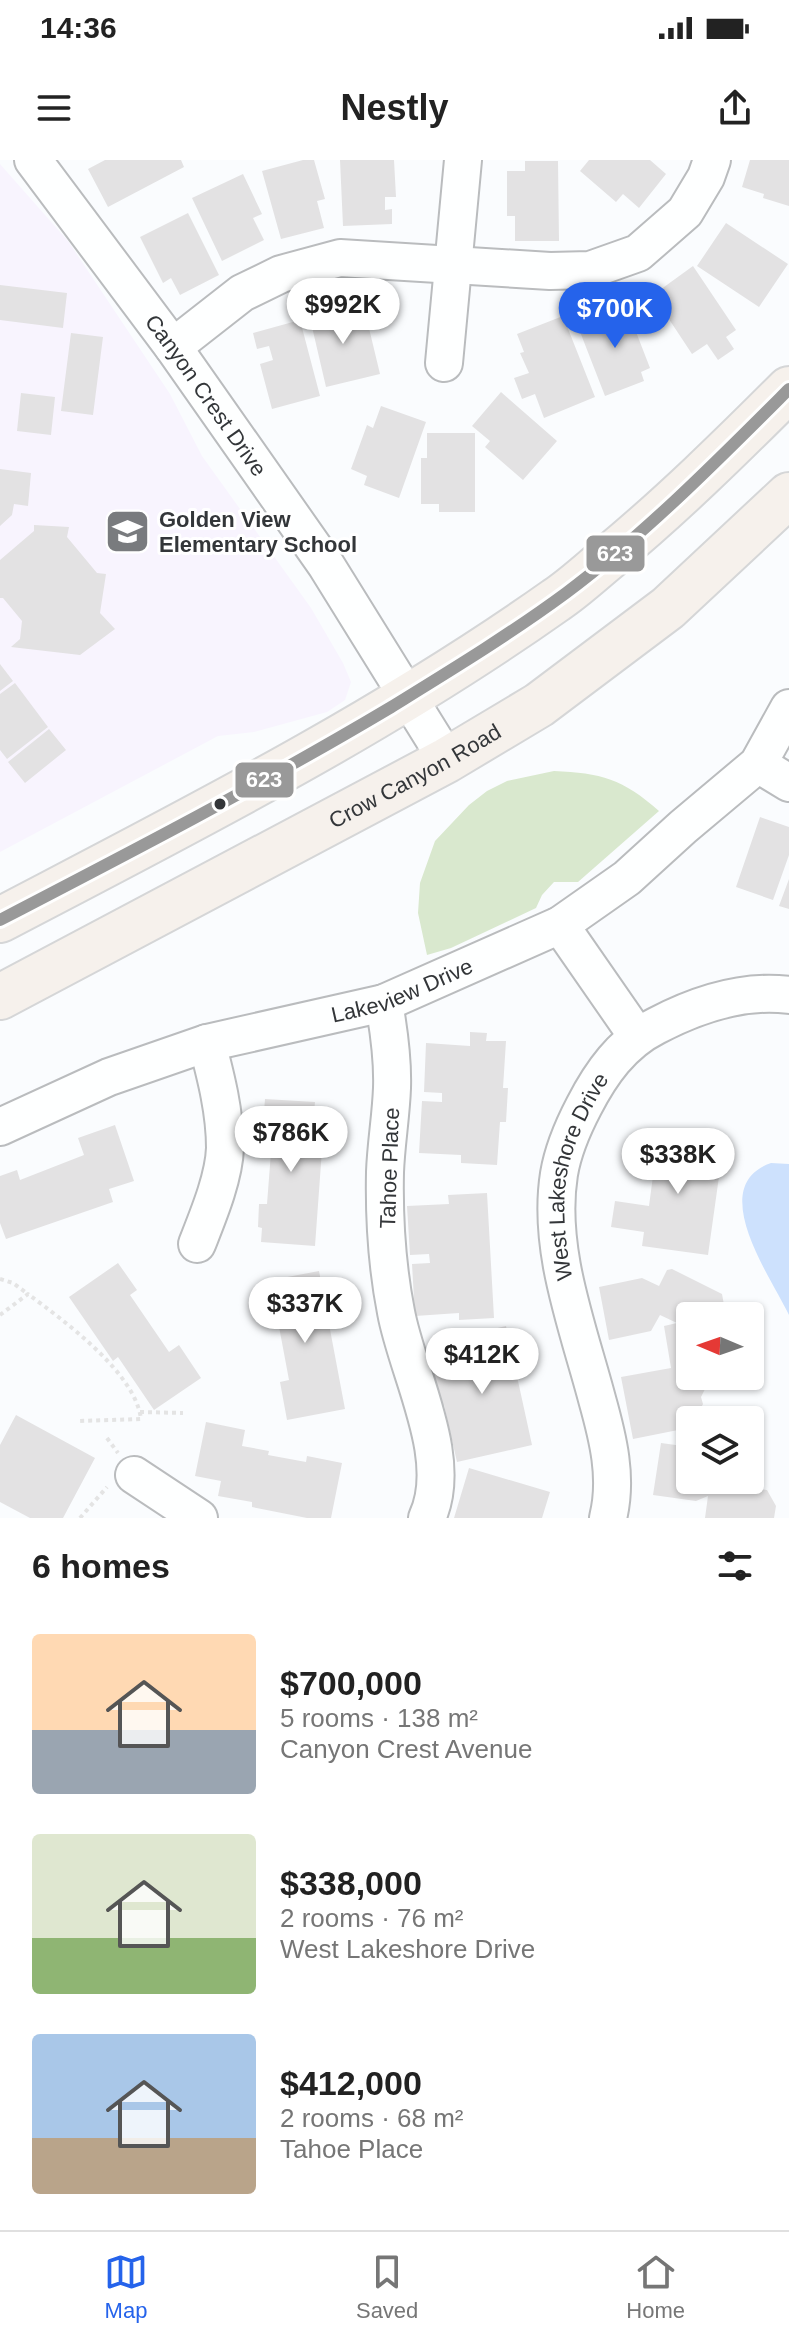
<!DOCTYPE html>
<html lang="en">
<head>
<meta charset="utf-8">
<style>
	:root { --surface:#fff; --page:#f6f6f6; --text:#222; --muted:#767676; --line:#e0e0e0; --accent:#2563eb }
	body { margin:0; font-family:Helvetica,sans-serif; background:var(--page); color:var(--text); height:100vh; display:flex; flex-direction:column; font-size:30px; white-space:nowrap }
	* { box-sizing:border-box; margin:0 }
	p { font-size:26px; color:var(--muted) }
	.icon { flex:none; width:44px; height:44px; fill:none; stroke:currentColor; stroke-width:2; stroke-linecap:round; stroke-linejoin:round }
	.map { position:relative; height:1358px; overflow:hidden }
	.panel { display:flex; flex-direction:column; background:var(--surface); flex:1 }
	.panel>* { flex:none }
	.needle { width:52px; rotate:272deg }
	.controls { position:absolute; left:676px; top:1142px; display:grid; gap:16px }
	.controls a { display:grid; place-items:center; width:88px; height:88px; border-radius:8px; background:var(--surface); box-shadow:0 2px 6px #0004; font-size:40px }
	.price { position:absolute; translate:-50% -68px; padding:0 18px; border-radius:28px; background:#fff; color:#222; font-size:26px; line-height:52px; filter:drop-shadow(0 2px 4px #0008) }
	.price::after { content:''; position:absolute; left:50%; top:48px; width:24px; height:18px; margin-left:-12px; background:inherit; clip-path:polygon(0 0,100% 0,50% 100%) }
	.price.active { background:var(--accent); color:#fff }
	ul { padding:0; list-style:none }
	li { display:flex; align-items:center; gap:24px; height:200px; padding:0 32px }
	li span { display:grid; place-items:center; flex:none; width:224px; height:160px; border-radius:8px; color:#555 }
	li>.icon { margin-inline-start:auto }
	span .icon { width:96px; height:96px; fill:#fffc; stroke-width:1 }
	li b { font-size:34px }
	h2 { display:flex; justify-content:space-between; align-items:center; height:96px; padding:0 32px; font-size:34px }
	.status { display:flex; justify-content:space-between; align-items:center; height:56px; padding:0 40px; background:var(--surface); direction:ltr }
	.status svg { height:22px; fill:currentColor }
	header { display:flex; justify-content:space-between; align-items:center; height:104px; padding:0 32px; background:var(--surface); font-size:36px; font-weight:800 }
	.dock { display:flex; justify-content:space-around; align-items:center; height:112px; border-top:2px solid var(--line); background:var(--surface); font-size:22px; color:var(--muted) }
	.dock a { display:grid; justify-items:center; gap:4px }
	.dock .active { color:var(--accent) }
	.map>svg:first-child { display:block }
	.education { fill:#f8f4fe }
	.green { fill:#d9e8ce }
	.water { fill:#cde1fd }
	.building { fill:#e3e2e3 }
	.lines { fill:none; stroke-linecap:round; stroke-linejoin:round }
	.minor-casing { stroke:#babcbe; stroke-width:40 }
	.major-casing { stroke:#d5d6d7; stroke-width:48 }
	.path { stroke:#e4e4e4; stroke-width:4; stroke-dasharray:4 4; stroke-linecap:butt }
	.minor { stroke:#feffff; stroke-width:36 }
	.major { stroke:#f6f1ec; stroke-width:44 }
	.bus-1-casing { stroke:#fff; stroke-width:18 }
	.bus-1 { stroke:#999; stroke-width:12 }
	.bus-dot { fill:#333639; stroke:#fff; stroke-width:3 }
	.labels { text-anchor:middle; stroke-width:6; stroke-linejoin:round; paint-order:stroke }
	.street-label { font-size:22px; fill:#333639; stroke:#fff }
	.poi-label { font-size:22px; font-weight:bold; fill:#333639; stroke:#fff; text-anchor:start }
	.line-badge { stroke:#fff; stroke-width:3 }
	.badge-label { font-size:22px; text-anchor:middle; font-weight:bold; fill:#fff }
</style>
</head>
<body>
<div class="status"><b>14:36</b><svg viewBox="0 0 49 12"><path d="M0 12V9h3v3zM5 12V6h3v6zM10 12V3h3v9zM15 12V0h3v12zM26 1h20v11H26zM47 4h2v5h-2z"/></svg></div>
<header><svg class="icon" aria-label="menu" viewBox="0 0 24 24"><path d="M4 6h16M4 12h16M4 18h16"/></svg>Nestly<svg class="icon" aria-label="share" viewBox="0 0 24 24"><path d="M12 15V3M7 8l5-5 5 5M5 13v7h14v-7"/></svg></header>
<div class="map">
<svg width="789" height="1358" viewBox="0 0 789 1358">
	<rect width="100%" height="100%" fill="#fafcfe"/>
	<path class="education" d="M0,4L68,81L170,234L202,296L311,448L343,503L351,522L345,540L327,552L254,572L218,576L0,692Z"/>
	<path class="green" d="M554,611C601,613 623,619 659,651L578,722H554L542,735L536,748L451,788L427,795L418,753L420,723L435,681L469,645L487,631L507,621Z"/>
	<path class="water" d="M771,1003L789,1004V1155C771,1117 705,1026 771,1003Z"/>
	<path class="building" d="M105,0H181L184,7L108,47L88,9Z
		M303,0H314L325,39L317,41L324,68L281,79L262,11Z
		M340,0H394L396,37H385V50L392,49V64L343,66Z
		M589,0H650L666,14L639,48L623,34L616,42L580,11Z
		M750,0H789V46L763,38L764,34L742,27Z
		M525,1H558L559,81H515V56H507V11H525Z
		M243,14L262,54L253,58L264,80L222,101L192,38Z
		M188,53L219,115L180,135L171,118L163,123L140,77Z
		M726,63L788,104L759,147L697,106Z
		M693,106L736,170L726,177L734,189L718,200L707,184L692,194L653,135Z
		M0,125L67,133L63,168L0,160Z
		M352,143L357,167L368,164L380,214L326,227L309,154Z
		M626,146L650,208L641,212L644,221L605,236L577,164Z
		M563,156L595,237L544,258L535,234L522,239L514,218L529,213L520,193L524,192L517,174Z
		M300,160L320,236L272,249L260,204L273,200L269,186L257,189L253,173Z
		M71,173L103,177L93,255L61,251Z
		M501,232L557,281L523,320L485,287L490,281L472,266Z
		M21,233L55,237L51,275L17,271Z
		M381,246L426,262L399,338L364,325L367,316L351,309L367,265L373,268Z
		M427,273H475V352H439V344H421V298H427Z
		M0,309L31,313L28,346L14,344L12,355L0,366Z
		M34,365L69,367L67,377L97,413L106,414L100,453L115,469L80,495L11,487L20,479L22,461L3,438H0V400L34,371Z
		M0,504L13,521L0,531Z
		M15,523L48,567L7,599L0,590V534Z
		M49,569L66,590L25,623L8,602Z
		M760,657L789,667V695L773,740L736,727Z
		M789,719V749L779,746Z
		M470,872L487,873L486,881H506L503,928H508L506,962H500L497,1005L461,1003V995L419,993L422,941L442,942V933L424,932L426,883L470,886Z
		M265,939L315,942L312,975L323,976L315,1086L261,1082L262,1068L258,1067L259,1044H267L272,979L262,978Z
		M115,965L134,1021L109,1029L113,1042L6,1079L0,1063V1016L17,1010L20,1020L84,995L78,978Z
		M659,971L724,981L708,1095L642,1086L644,1072L611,1067L615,1041L649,1046Z
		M487,1033L494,1158L459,1160V1153L415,1156L412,1104L430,1103L429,1094L410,1095L407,1046L449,1044L448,1035Z
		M118,1103L137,1130L130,1135L169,1192L179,1185L201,1218L154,1250L118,1197L113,1201L69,1137Z
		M672,1109L722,1134L726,1156H690V1216H724L722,1221L708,1223L701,1237L703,1244L696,1257L683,1260L678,1270L633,1279L621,1217L671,1208L664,1166L677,1163L660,1155L651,1171L609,1180L599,1127L642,1118L659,1126L667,1110Z
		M319,1111L345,1249L287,1260L280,1222L289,1220L277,1156L268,1158L261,1122Z
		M506,1166L532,1285L457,1302L444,1245H441L429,1192L470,1183L468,1175Z
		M16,1255L95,1298L63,1358H30L0,1342V1285Z
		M206,1262L245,1270L242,1286L269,1291L268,1295L306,1302L307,1296L342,1303L331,1358H307L252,1347V1342L218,1336L221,1321L195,1316Z
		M661,1283L690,1287V1320H750V1315H753L752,1328L767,1330L776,1346L774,1358H705L708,1336L696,1341L653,1335Z
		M469,1308L550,1332L542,1358H454Z"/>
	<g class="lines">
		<defs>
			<g id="minor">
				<path id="s1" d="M33,0L173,187L326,405L447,600"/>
				<path d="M173,187L242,133L281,114L340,98L550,111L590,110L638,93L685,52L706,17L712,0"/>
				<path d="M444,203L463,0"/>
				<path d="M758,604L789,623"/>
				<path d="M560,765L637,876"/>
				<path d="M384,843C389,871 393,899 392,928C391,956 386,984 385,1012C384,1059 387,1106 396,1152C407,1213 455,1298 427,1358"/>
				<path id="s2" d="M0,967L109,917L207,883L384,843L560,765L627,718L683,667L758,604L789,548"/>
				<path d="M197,1084C208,1056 224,1018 225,988C225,952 216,917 207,883"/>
				<path d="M134,1315L199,1358"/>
				<path id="s3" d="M608,1358C618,1318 608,1278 597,1239C578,1167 547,1089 559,1014C563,990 573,967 584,946C601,913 622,883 656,866C696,845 742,829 789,835"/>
			</g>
			<g id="major">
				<path d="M0,760C189,661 381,564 556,440C574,428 591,412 608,398C672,345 731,287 789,229"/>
				<path id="s4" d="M0,837L447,600L539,545L668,448L789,335"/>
			</g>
		</defs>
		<use href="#minor" class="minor-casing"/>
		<use href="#major" class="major-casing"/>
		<path class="path" d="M0,1119L13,1123L28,1134
			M0,1155L28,1134C64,1161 135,1212 141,1259L77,1261
			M140,1252L183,1253
			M107,1278L118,1293
			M80,1358L107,1327"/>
		<use href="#minor" class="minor"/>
		<use href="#major" class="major"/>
		<defs>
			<path id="bus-1" d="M0,760C131,692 262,624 388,549C448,512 509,475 566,433C646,373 718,300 789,229"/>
		</defs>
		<use href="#bus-1" class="bus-1-casing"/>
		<use href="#bus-1" class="bus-1"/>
	</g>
	<defs>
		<symbol id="school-square" viewBox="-11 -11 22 22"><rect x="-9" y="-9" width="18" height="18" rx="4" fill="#797b7e" stroke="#fff"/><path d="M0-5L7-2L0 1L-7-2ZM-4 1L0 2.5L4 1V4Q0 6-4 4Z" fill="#fff"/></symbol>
	</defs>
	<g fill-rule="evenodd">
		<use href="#school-square" x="102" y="346" width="51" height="51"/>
	</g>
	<circle class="bus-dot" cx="220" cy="644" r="7"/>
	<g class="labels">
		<g class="street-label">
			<text dy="8" stroke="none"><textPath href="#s1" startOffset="292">Canyon Crest Drive</textPath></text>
			<text dy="8" stroke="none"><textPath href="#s4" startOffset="470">Crow Canyon Road</textPath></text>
			<text dy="8" stroke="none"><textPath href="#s2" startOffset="426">Lakeview Drive</textPath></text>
			<text transform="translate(389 1008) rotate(-88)" y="8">Tahoe Place</text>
			<text dy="8" stroke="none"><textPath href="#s3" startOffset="352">West Lakeshore Drive</textPath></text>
		</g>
		<g class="poi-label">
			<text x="159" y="367">Golden View<tspan x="159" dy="25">Elementary School</tspan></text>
		</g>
	</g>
	<g class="line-badge">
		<rect x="585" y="374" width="61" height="39" rx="8" fill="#999"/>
		<rect x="234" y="601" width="61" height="38" rx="8" fill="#999"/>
	</g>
	<g class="badge-label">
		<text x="615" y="401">623</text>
		<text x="264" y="627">623</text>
	</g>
</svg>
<div class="controls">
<a><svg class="needle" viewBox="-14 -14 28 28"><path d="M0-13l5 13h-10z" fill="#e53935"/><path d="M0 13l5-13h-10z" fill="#767676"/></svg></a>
<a><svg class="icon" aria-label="layers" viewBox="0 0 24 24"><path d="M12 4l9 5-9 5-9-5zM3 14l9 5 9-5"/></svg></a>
</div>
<b class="price" style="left:343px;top:186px">$992K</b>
<b class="price active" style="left:615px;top:190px">$700K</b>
<b class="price" style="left:291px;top:1014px">$786K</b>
<b class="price" style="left:678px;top:1036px">$338K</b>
<b class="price" style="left:305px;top:1185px">$337K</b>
<b class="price" style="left:482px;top:1236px">$412K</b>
</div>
<section class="panel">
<h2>6 homes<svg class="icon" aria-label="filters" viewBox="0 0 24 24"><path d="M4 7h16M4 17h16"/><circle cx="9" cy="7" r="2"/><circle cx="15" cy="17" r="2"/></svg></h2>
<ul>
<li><span style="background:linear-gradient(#ffd9b3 60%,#9aa5b1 0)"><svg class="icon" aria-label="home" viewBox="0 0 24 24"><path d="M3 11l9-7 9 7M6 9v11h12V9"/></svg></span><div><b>$700,000</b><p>5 rooms · 138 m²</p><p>Canyon Crest Avenue</p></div></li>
<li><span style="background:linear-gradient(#dfe7d0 65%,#8fb573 0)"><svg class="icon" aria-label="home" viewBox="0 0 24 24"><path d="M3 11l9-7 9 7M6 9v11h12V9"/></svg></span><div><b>$338,000</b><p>2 rooms · 76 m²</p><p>West Lakeshore Drive</p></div></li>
<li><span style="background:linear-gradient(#a9c7e8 65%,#b9a48a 0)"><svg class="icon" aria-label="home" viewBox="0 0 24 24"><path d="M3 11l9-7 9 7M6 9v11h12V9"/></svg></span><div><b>$412,000</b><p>2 rooms · 68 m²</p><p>Tahoe Place</p></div></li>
</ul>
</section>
<nav class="dock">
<a class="active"><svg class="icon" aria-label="map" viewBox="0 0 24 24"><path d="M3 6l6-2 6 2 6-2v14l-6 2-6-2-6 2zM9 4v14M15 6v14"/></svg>Map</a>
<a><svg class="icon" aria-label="saved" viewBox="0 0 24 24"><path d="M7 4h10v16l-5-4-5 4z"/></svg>Saved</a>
<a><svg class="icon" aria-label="home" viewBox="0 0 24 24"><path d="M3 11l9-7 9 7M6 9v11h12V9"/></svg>Home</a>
</nav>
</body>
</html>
